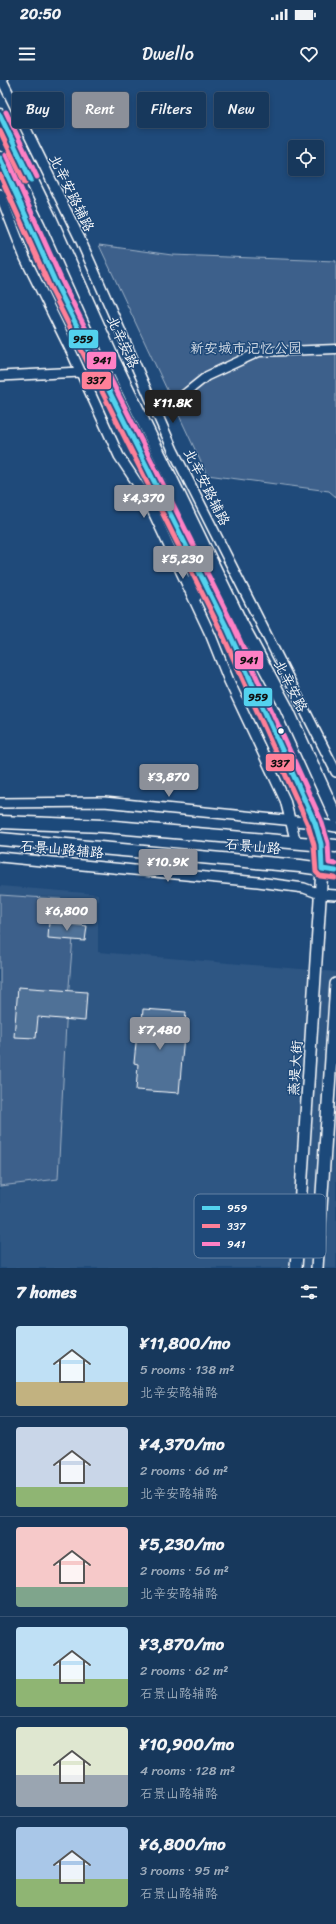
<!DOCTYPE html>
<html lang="en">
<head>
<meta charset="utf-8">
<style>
	:root { --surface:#17385c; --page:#244365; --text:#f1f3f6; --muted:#9eacbb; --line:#365272; --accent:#8c9099 }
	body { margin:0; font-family:Sriracha,"LXGW WenKai TC",sans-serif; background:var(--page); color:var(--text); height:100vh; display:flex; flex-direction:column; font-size:15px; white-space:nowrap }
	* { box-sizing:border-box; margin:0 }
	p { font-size:13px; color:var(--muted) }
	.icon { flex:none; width:22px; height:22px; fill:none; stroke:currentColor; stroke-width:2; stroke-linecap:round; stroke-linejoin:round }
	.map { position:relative; height:1188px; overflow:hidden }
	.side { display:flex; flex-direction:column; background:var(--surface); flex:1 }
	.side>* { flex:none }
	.hud { position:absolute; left:12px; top:12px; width:312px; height:36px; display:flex; gap:8px }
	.fabs { position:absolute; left:288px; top:60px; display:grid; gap:8px }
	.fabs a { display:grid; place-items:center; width:36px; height:36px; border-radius:4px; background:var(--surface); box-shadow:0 2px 6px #0003,0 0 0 1px var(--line); font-size:20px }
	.price { position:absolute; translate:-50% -34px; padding:0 9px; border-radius:4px; background:var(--accent); color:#fff; font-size:13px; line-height:26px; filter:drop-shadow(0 1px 2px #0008) }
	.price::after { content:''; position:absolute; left:50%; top:24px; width:12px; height:9px; margin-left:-6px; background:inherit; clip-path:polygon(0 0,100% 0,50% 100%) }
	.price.active { background:#222; color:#fff }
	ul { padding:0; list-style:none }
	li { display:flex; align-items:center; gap:12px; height:100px; padding:0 16px }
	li+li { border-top:1px solid var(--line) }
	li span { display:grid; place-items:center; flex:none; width:112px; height:80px; border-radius:4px; color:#555 }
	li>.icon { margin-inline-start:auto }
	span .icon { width:48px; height:48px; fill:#fffc; stroke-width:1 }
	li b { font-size:17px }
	h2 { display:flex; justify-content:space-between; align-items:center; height:48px; padding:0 16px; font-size:17px }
	.pill { padding:0 14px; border-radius:4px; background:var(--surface); box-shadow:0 2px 6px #0003,0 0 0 1px var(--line); font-size:14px; line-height:36px }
	.pill.active { background:var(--accent); color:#fff }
	.status { display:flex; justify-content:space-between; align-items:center; height:28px; padding:0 20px; background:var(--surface); direction:ltr }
	.status svg { height:11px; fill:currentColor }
	header { display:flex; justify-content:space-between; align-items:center; height:52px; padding:0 16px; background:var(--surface); font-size:18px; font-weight:600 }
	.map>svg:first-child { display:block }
	.built { fill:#2e5683 }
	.green { fill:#3c618b; stroke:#9eb0c5 }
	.building { fill:#507197; stroke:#fff }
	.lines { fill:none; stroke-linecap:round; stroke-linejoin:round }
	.minor-casing { stroke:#fff; stroke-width:11 }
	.tertiary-casing { stroke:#fff; stroke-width:12 }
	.secondary-casing { stroke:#fff; stroke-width:14 }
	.primary-casing { stroke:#fff; stroke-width:15 }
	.minor { stroke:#1f4a7a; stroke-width:8 }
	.tertiary { stroke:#1f4a7a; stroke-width:9 }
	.secondary { stroke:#1f4a7a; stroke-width:11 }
	.primary { stroke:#1f4a7a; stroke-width:12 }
	.bus-1-casing { stroke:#1f4a7a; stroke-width:8 }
	.bus-2-casing { stroke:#1f4a7a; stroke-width:8 }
	.bus-3-casing { stroke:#1f4a7a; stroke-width:8 }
	.bus-1 { stroke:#53d2ee; stroke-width:5 }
	.bus-2 { stroke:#ff8098; stroke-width:5 }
	.bus-3 { stroke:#ff80c5; stroke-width:5 }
	.bus-dot { fill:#fff; stroke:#1f4a7a; stroke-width:1.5 }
	.labels { text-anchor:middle; stroke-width:3; stroke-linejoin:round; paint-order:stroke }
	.street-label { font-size:14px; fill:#fff; stroke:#1f4a7a }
	.park-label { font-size:14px; fill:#d8dfe8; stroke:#1f4a7a }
	.key { fill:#1f4a7a; stroke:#6280a2; stroke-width:1 }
	.key-label { font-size:11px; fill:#fff }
	.line-badge { stroke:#1f4a7a; stroke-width:1.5 }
	.pale-badge-label { font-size:11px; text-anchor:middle; font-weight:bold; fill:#111 }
</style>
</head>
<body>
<div class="status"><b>20:50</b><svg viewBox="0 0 49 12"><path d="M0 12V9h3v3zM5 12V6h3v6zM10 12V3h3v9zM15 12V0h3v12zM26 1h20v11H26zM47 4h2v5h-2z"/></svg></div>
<header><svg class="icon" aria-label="menu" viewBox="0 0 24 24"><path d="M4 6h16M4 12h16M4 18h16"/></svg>Dwello<svg class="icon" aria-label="heart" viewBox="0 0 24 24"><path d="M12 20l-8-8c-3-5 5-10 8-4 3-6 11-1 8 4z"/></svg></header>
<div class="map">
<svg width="336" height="1188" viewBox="0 0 336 1188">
	<rect width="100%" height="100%" fill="#1f4a7a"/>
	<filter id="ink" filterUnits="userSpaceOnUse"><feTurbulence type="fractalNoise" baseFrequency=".025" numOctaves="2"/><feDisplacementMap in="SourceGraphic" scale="8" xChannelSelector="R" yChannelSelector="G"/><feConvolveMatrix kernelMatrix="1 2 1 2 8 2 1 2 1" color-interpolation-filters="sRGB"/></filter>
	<g filter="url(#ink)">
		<path class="built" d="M0,806L98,814V872L336,892V1188H0Z"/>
		<path class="green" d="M99,165L172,175L336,181V417L329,411L207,395Z
			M0,815L76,820L66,943L58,1099L0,1106Z"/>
		<path class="building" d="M49,842L87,846L85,861L48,858Z
			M18,907L87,912L85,941L38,937L36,958L14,957Z
			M143,929L186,932L179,1013L136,1010L138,984L134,983L137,953L141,954Z"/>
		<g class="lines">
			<defs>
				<path id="minor" d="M153,322L164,318L169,323L177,320L207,296L259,272L336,269"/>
				<path id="tertiary" d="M2,0L80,159L173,370L336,692
					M0,114L25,178L71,271L119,376L145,415L211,556L229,601L285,720L296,763
					M0,296L81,292
					M191,482L196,517
					M0,723L104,722L315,743L336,747
					M0,777L258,802L304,808L320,814L336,815"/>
				<path id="secondary" d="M296,1188L322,789
					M317,1188L336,904"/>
				<path id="primary" d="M0,35L51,140L113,279L241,543L286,627L336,737
					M0,78L32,147L56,204L109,313L227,548L315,743L321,764L322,789
					M0,742L103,746L336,766
					M0,759L300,786L336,791"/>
			</defs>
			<use href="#minor" class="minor-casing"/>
			<use href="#tertiary" class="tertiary-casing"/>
			<use href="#secondary" class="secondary-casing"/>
			<use href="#primary" class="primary-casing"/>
			<use href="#minor" class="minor"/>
			<use href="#tertiary" class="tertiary"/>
			<use href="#secondary" class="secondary"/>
			<use href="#primary" class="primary"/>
			<defs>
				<path id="bus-1" d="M0,35L31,100
					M0,78L56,204L227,548L315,743L321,764L322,789L336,791"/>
				<path id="bus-2" d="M0,51L25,103
					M0,95L50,207L221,551L308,745L314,765L316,792L320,796L335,798"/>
				<path id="bus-3" d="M6,32L37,97
					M6,75L62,201L233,545L321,740L328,763L329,783L336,784"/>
			</defs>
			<use href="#bus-1" class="bus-1-casing"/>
			<use href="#bus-2" class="bus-2-casing"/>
			<use href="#bus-3" class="bus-3-casing"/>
			<use href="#bus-1" class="bus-1"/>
			<use href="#bus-2" class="bus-2"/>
			<use href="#bus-3" class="bus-3"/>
		</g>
	</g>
	<circle class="bus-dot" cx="281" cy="651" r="3.5"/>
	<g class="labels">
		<g class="street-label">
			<text transform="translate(72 113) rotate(64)" y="5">北辛安路辅路</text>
			<text transform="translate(123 262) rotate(65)" y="5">北辛安路</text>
			<text transform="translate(207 407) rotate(63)" y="5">北辛安路辅路</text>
			<text transform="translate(291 606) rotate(63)" y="5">北辛安路</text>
			<text transform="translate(253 766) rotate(5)" y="5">石景山路</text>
			<text transform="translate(62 769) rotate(5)" y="5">石景山路辅路</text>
			<text transform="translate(295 988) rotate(-86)" y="5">燕堤大街</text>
		</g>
		<g class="park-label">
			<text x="246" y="273">新安城市记忆公园</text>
		</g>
	</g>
	<rect x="194" y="1114" width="132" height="64" rx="6" class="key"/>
	<rect x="202" y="1126" width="18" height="4" fill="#53d2ee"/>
	<rect x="202" y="1144" width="18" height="4" fill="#ff8098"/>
	<rect x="202" y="1162" width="18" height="4" fill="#ff80c5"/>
	<g class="key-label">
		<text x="227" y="1132">959</text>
		<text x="227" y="1150">337</text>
		<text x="227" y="1168">941</text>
	</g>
	<g class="line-badge">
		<rect x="68" y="249" width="31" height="20" rx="4" fill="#53d2ee"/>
		<rect x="86" y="271" width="31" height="19" rx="4" fill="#ff80c5"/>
		<rect x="81" y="291" width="31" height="19" rx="4" fill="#ff8098"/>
		<rect x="234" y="570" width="30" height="20" rx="4" fill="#ff80c5"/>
		<rect x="243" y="607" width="30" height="20" rx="4" fill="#53d2ee"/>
		<rect x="265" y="673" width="30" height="19" rx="4" fill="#ff8098"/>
	</g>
	<g class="pale-badge-label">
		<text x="83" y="263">959</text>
		<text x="102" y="284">941</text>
		<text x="96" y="304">337</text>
		<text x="249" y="584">941</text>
		<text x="258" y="621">959</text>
		<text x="280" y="687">337</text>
	</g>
</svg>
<div class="fabs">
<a><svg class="icon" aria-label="locate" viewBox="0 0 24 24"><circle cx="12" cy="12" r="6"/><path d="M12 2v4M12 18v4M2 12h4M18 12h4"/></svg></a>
</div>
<b class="price active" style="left:173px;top:344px">¥11.8K</b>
<b class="price" style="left:144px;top:439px">¥4,370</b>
<b class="price" style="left:183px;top:500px">¥5,230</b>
<b class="price" style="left:169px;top:718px">¥3,870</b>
<b class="price" style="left:168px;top:803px">¥10.9K</b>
<b class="price" style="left:67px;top:852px">¥6,800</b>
<b class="price" style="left:160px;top:971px">¥7,480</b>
<div class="hud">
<a class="pill">Buy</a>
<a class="pill active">Rent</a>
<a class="pill">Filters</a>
<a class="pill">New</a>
</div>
</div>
<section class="side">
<h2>7 homes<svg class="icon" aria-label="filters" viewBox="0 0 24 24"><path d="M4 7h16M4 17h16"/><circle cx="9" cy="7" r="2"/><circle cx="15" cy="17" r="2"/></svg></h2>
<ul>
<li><span style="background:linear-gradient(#bfe0f5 70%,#c2b280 0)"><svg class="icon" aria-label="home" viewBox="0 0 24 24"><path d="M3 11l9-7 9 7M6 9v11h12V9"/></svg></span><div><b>¥11,800/mo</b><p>5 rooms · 138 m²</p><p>北辛安路辅路</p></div></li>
<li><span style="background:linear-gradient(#c9d6e8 75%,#8fb573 0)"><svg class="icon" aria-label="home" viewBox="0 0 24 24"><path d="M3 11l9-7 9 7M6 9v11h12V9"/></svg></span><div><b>¥4,370/mo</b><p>2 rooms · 66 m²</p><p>北辛安路辅路</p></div></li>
<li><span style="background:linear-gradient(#f6c9c9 75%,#7fa58c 0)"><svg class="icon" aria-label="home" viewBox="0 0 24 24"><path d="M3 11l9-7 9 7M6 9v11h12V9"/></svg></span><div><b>¥5,230/mo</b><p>2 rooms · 56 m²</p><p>北辛安路辅路</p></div></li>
<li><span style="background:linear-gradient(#bfe0f5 65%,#8fb573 0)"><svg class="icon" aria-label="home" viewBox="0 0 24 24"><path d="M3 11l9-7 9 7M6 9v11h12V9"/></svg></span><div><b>¥3,870/mo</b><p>2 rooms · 62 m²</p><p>石景山路辅路</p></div></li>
<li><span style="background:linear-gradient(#dfe7d0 60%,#9aa5b1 0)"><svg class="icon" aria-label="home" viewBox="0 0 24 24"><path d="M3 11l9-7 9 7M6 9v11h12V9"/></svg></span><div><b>¥10,900/mo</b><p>4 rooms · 128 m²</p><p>石景山路辅路</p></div></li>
<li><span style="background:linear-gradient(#a9c7e8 65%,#8fb573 0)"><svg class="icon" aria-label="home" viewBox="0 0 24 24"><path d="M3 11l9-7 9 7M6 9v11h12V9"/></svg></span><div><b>¥6,800/mo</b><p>3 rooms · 95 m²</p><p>石景山路辅路</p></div></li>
</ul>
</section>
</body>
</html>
